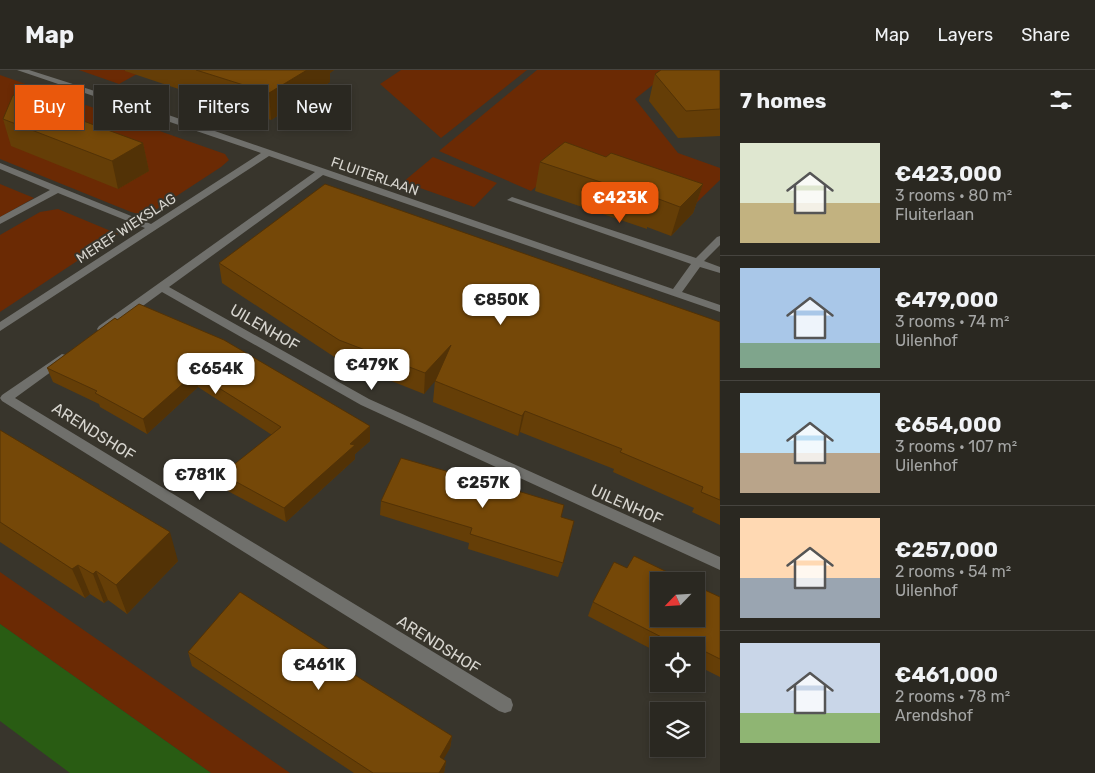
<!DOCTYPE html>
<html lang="en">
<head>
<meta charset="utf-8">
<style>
	:root { --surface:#2a2821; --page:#32302a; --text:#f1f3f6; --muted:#a5a6a5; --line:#46443f; --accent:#ea580c }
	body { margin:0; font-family:Rubik,sans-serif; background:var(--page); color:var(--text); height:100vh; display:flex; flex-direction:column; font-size:19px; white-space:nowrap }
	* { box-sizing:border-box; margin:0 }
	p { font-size:16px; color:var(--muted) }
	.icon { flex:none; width:28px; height:28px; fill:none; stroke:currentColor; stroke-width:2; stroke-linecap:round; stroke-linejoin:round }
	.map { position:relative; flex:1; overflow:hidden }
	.side { display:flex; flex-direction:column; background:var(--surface); width:375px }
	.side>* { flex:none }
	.guide { position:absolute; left:15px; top:15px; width:475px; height:45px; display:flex; gap:10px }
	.needle { width:32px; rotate:245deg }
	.buttons { position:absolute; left:650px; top:502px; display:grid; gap:10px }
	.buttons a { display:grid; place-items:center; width:55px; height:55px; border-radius:0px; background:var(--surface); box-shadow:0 2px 8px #0003,0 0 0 1px var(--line); font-size:25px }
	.price { position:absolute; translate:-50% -42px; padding:0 11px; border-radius:10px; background:#fff; color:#222; font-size:16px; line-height:32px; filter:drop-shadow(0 1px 2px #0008) }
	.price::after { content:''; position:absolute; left:50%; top:30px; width:15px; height:11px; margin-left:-8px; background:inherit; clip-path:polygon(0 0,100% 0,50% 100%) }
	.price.selected { background:var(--accent); color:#fff }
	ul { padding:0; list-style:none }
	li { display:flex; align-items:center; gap:15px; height:125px; padding:0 20px }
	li+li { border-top:1px solid var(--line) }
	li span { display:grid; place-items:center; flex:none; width:140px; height:100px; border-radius:0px; color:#555 }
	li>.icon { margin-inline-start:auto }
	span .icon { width:60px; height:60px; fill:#fffc; stroke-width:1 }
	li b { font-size:21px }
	h2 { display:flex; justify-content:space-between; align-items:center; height:60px; padding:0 20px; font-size:21px }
	.chip { padding:0 18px; border-radius:0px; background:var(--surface); box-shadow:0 2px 8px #0003,0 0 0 1px var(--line); font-size:18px; line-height:45px }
	.chip.selected { background:var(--accent); color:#fff }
	header { display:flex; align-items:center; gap:30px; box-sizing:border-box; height:70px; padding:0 25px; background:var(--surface); border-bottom:1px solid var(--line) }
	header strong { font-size:24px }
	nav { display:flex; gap:28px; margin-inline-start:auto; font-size:18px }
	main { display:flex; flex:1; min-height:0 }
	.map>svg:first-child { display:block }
	.green { fill:#6b2a04 }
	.water { fill:#295c13 }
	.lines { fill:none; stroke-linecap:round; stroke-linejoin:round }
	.minor { fill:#70706c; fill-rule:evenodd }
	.wall { fill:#653e07 }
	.shaded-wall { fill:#523206 }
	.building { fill:#754808; stroke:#523206 }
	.labels { text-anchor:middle; stroke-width:4; stroke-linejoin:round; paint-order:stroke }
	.far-street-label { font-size:14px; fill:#d6d4ce; stroke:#38352c }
	.street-label { font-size:16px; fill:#d6d4ce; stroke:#38352c }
</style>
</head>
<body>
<header>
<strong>Map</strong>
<nav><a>Map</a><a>Layers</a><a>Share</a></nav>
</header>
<main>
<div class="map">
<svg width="720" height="703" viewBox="0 0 720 703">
	<rect width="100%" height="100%" fill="#38352c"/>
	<path class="green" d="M79,0H124L137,4L119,14Z
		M401,0H527L441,68L380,14Z
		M537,0H682L659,10L635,29L678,83L720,98V110L691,138L560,96L531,121L439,81Z
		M0,5L225,84L229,90L221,97L146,146L131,142L0,89Z
		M433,87L497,113L474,137L403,112Z
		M0,114L34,128L0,147Z
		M58,139L118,164L0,242V165L40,142Z
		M0,502L290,703H211L0,554Z"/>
	<path class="water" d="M0,554L211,703H70L0,651Z"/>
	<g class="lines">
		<path class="minor" d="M17,0H29L151,39L673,219L691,194L507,130L512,127L515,128L696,188L717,167L720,166V175L704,191L720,197V203L700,197L682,222L720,235V242L323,105L169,217L369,329L720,487V500L361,335L162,222L107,262H99L97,259L99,256L315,102L269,86L0,261V252L145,158L58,123L0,154V147L50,120L0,99V93L151,154L261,83Z
			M62,284L66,285L68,288L66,291L15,328L511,629L513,635L511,641L505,643L499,641L2,331L0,328L2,325Z"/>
	</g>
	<path class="wall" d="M125,0H334L330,3V12L271,50L125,1Z
		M720,0V66L678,68L649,31L655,4Z
		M3,49L143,73L149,101L118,119L11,76Z
		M606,87L703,114L693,143L671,166L647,157V159L535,121L540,92Z
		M219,193L720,252V455L692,442L694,438L613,402L614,399L520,362L518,366L433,332L435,310L424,324L339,290L222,213Z
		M115,248L370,356V371L355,384V389L286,452L224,419L222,404L272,365L198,317L147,364L100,337L99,334L53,312L47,298Z
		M0,360L178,491L127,544L108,530L104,533L90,524L85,528L0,472Z
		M381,431L561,447L563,493L558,507L468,479L469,473L380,445Z
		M627,498L720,527V607L696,595V576H659V583L588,546L593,532Z
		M188,582L346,600L452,666L450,678L443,689L446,691L444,703H354L192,596Z"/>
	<path class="shaded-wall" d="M307,0H334L330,3V12L271,50L269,23Z
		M143,73L149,101L118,119L112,91Z
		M703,114L693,143L671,166L680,137Z
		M451,275L449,295L424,324L425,303Z
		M195,303L198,317L147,364L143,349Z
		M525,341L520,362L518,366L522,346Z
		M370,356V371L355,384V389L286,452L284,438L350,374Z
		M170,462L178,491L127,544L116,515Z
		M78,495L90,524L85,528L72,499Z
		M96,501L108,530L104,533L93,504Z
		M346,590V603L342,597Z
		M452,666L450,678L438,699L440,687Z
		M446,691L444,703H439Z"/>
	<path class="building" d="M196,0H307L269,23Z
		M661,0H720V39L686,41L655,4Z
		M13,25L143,73L112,91L3,49Z
		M565,72L606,87L611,83L703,114L680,137L656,128L655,130L540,92Z
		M325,114L720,252V430L701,422L703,417L620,382L622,379L525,341L522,346L435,311L451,275L425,303L339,270L219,193Z
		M139,234L224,270L370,356L350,374L355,375L284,438L222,404L281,357L195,303L143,349L95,323L97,321L47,298L115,248L117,250Z
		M0,360L170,462L116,515L96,501L93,504L78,495L72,499L0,452Z
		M401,388L446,401L462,410L465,405L564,435L561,447L574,451L563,493L470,464L472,458L381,431Z
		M634,486L686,511H659V549H696V516L720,527V589L696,577V576L689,573L688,576H679L593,532L614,492L627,498Z
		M240,522L346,590L342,597L452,666L440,687L446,691L439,703H373L188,582Z"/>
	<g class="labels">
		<g class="far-street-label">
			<text transform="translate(375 106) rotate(19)" y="5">FLUITERLAAN</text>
			<text transform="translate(126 158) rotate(-33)" y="5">MEREF WIEKSLAG</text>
		</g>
		<g class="street-label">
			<text transform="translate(265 257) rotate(30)" y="6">UILENHOF</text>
			<text transform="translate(94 361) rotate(32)" y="6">ARENDSHOF</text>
			<text transform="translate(627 434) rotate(24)" y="6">UILENHOF</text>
			<text transform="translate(439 574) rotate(32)" y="6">ARENDSHOF</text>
		</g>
	</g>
</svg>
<div class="buttons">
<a><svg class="needle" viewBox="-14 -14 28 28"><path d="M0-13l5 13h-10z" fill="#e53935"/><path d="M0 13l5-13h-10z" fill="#a5a6a5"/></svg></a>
<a><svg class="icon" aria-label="locate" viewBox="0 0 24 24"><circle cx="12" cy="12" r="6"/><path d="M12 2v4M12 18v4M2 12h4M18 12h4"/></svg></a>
<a><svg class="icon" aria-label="layers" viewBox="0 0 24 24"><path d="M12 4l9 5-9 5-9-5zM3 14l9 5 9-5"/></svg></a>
</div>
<b class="price selected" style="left:620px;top:154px">€423K</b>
<b class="price" style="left:501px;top:256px">€850K</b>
<b class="price" style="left:372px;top:321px">€479K</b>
<b class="price" style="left:216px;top:325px">€654K</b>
<b class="price" style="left:200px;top:431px">€781K</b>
<b class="price" style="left:483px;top:439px">€257K</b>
<b class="price" style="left:319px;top:621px">€461K</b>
<div class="guide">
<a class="chip selected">Buy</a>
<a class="chip">Rent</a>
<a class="chip">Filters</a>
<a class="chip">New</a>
</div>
</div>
<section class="side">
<h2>7 homes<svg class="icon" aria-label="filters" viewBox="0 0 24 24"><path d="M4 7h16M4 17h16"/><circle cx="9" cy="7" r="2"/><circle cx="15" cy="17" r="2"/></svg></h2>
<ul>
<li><span style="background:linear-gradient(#dfe7d0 60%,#c2b280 0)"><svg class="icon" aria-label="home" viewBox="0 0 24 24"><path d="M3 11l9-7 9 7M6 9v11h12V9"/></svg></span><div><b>€423,000</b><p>3 rooms · 80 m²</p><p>Fluiterlaan</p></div></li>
<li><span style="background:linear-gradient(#a9c7e8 75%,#7fa58c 0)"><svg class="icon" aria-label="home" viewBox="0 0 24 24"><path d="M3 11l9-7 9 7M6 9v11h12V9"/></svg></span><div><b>€479,000</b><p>3 rooms · 74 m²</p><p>Uilenhof</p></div></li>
<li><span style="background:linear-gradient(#bfe0f5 60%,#b9a48a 0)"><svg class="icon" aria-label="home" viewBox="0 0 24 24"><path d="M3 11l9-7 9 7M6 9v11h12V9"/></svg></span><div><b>€654,000</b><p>3 rooms · 107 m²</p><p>Uilenhof</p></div></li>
<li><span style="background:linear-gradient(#ffd9b3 60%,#9aa5b1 0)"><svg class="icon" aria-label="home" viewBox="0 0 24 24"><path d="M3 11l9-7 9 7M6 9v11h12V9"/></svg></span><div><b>€257,000</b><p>2 rooms · 54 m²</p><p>Uilenhof</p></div></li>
<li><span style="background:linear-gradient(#c9d6e8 70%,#8fb573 0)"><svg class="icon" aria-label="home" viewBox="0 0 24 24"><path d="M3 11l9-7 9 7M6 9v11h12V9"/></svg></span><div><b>€461,000</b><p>2 rooms · 78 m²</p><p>Arendshof</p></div></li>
</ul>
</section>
</main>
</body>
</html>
